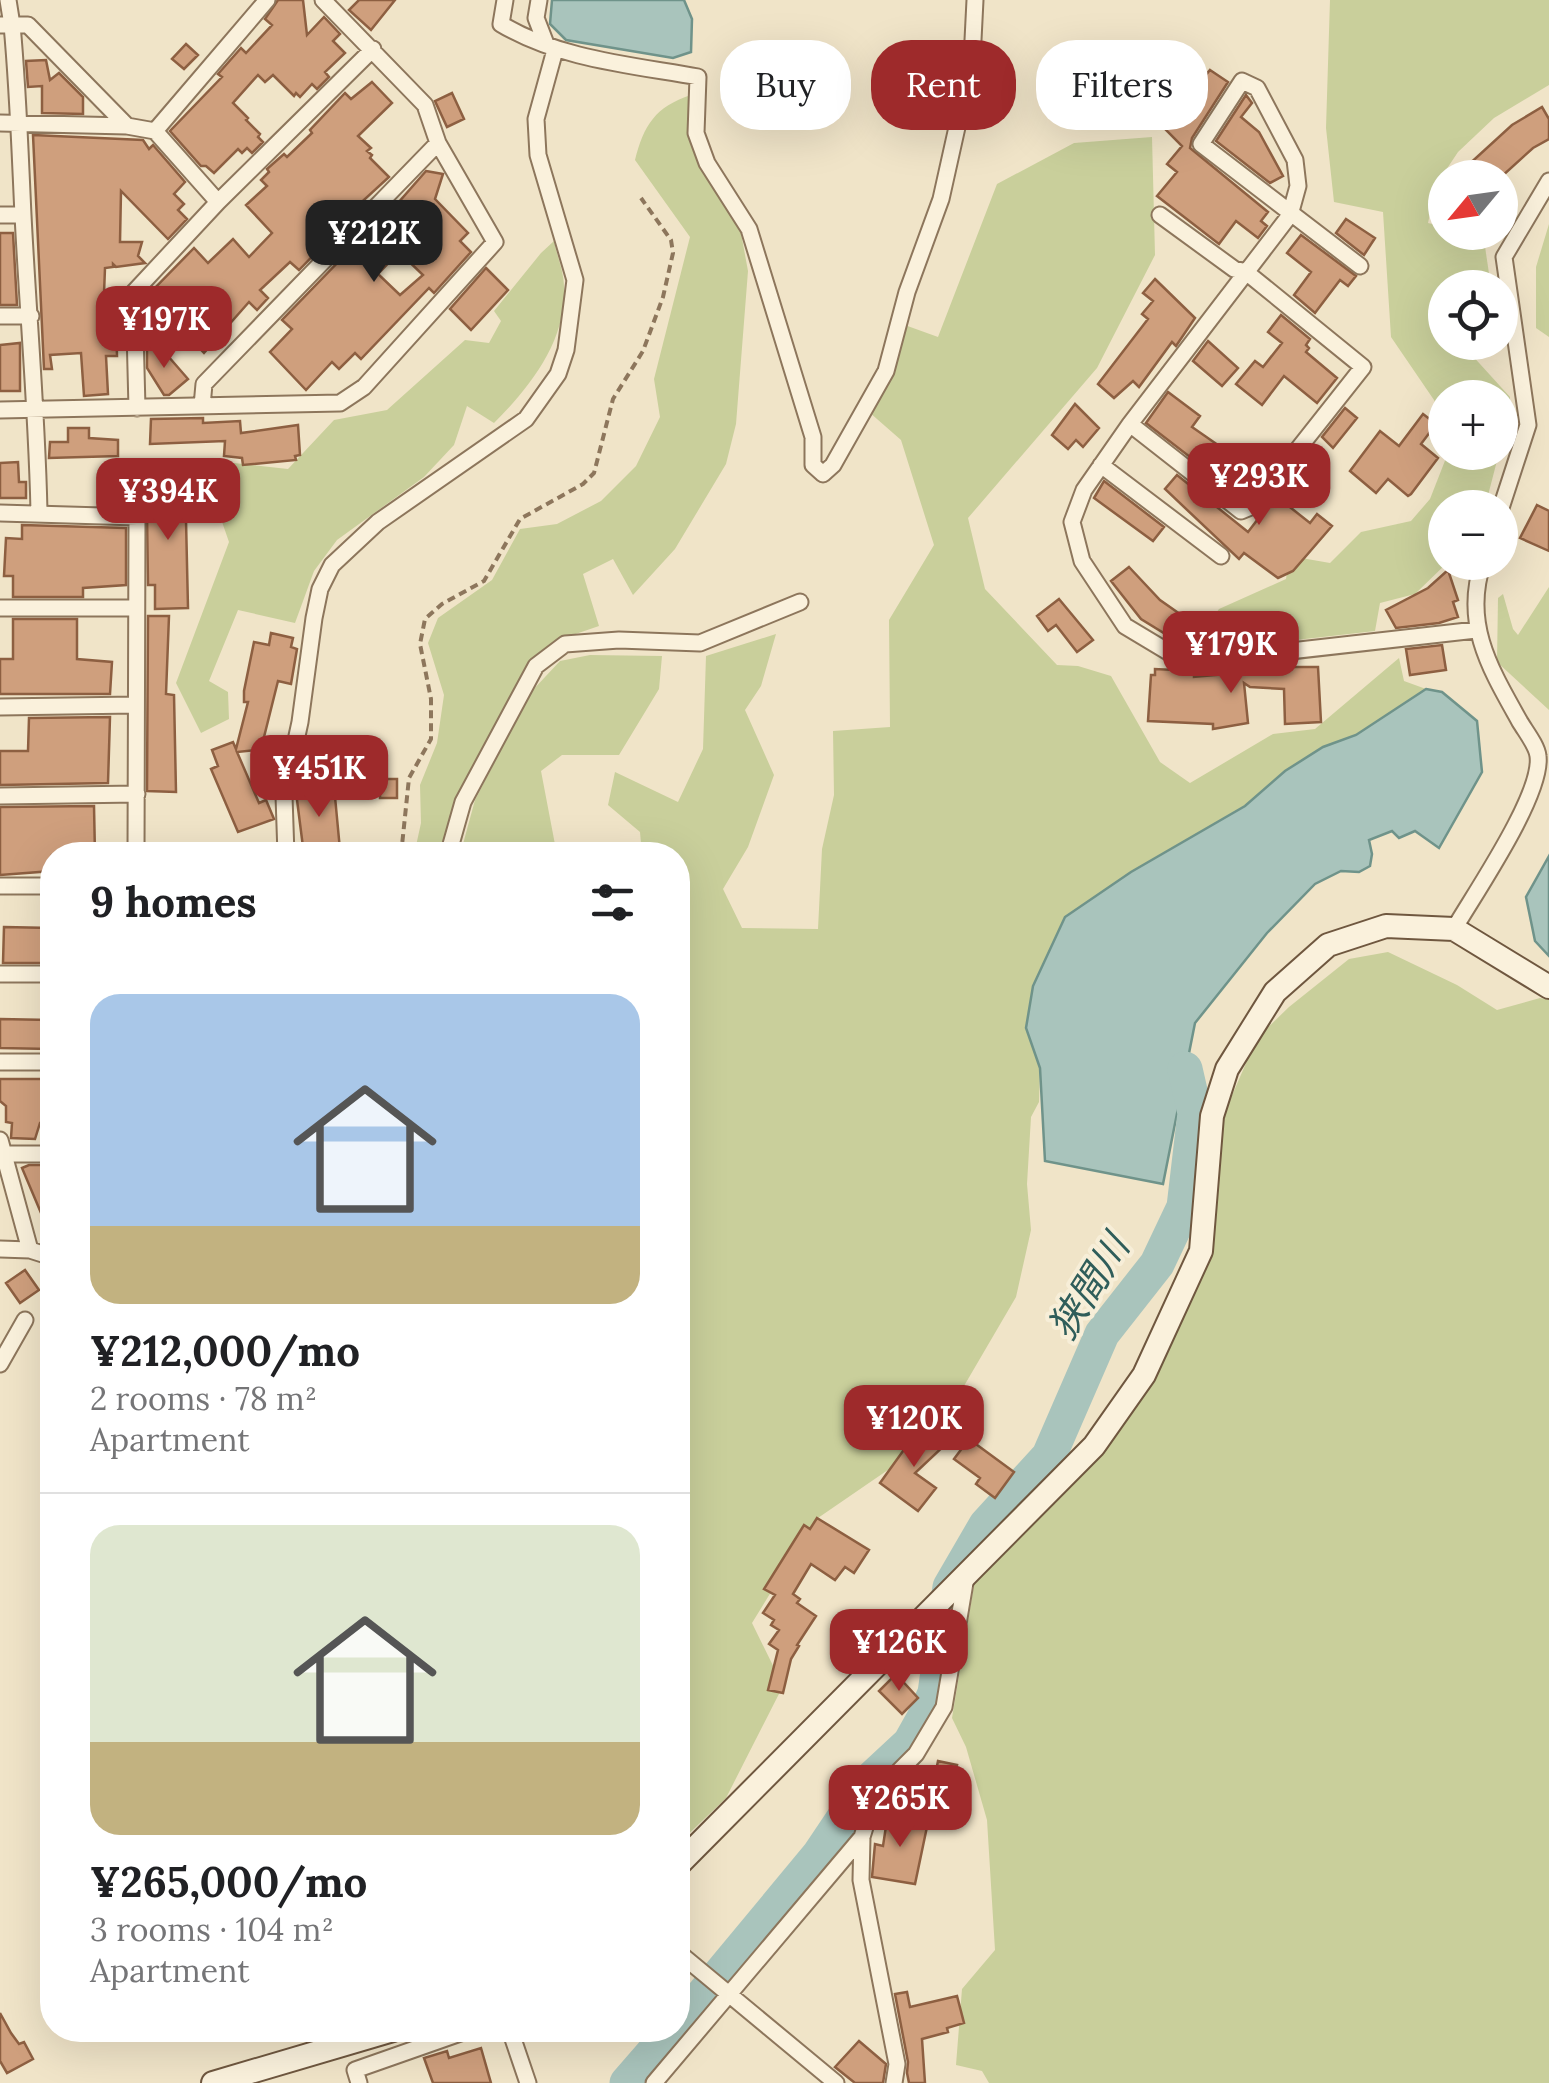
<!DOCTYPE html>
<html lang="en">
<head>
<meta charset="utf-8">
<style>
	:root { --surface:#fff; --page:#f2f2f2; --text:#202124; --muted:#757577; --line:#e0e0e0; --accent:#9e2a2b }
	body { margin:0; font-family:Lora,"Noto Sans JP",serif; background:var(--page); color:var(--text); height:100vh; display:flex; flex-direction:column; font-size:38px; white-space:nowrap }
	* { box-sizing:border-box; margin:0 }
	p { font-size:32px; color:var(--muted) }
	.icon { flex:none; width:55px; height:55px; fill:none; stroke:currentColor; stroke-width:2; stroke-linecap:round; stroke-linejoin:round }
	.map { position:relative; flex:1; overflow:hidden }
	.side { position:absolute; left:40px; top:842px; width:650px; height:1200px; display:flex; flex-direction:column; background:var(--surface); border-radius:40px; box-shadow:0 10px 40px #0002 }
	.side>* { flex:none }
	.banner { position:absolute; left:720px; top:40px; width:678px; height:90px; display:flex; gap:20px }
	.needle { width:65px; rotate:241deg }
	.controls { position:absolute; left:1428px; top:160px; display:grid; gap:20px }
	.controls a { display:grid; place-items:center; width:90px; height:90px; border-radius:50%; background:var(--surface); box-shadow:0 10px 40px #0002; font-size:50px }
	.price { position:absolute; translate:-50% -85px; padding:0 22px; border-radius:20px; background:var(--accent); color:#fff; font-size:32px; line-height:65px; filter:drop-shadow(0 2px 5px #0008) }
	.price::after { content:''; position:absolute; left:50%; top:60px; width:30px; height:22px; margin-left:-15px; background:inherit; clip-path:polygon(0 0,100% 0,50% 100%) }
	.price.current { background:#222; color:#fff }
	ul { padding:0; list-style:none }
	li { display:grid; align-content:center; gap:20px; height:530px; padding:0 50px }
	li+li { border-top:2px solid var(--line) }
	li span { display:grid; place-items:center; height:310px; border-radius:30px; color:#555 }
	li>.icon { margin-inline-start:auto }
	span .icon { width:180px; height:180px; fill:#fffc; stroke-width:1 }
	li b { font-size:42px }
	h2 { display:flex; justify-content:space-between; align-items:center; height:120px; padding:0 50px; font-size:42px }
	.chip { padding:0 35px; border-radius:40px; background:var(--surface); box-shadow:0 10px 40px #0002; font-size:35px; line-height:90px }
	.chip.current { background:var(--accent); color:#fff }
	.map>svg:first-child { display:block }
	.green { fill:#c9cf9b }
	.water { fill:#a9c4bc; stroke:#6f938a; stroke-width:2.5 }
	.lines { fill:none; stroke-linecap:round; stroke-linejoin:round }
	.river { stroke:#a9c4bc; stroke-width:35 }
	.building { fill:#cf9f7d; stroke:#8d5f41; stroke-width:2.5; fill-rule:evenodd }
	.street-casing { stroke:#8d765c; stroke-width:19 }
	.secondary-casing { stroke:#6f573f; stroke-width:26 }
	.path { stroke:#8d765c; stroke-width:4; stroke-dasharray:8 5; stroke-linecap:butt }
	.street { stroke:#faf1dc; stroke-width:15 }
	.secondary { stroke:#faf1dc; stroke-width:22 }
	.labels { text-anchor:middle; stroke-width:8; stroke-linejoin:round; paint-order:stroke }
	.water-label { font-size:38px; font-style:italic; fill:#2f5d5a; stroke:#f7eed8 }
</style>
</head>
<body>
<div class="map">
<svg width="1549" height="2083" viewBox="0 0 1549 2083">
	<rect width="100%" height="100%" fill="#f0e4c8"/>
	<path class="green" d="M1330,0H1549V85L1494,118L1458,152L1436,185L1428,223L1445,227V232L1483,233L1491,287L1445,288V342L1476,343L1470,353L1510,397L1509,418L1500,450V398H1445V424L1434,400L1391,337L1383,212L1334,202L1326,128Z
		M691,95L705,167L741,233L748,271L736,424L726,464L675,549L633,595L613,559L583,574L599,626L561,639L528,665L456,801L445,842L437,855H414L421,823L420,785L437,743L444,695L428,643L438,618L492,580L520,529L557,524L601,501L636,466L660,417L654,379L690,237L635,160C644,125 655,107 691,95Z
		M1152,137L1155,255L1097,368L968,518L985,589L1057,665L1078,666L1111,676L1160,762L1190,783L1273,734L1315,729L1399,658L1404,681L1426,689L1356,735L1323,747L1285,771L1245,806L1131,872L1065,917L1033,986L1027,1028L1040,1068L1039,1102L1031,1117L1027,1184L1031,1230L1016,1297L933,1439L815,1520L752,1623L783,1686L726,1798L678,1844V855H642L640,832L608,805L615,772L678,802L703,749L706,656L776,634L761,686L745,710L774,775L748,847L723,889L742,928L818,929L822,849L834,795L833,731L890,727L889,620L934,545L901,440L869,412L902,324L938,337L997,184L1074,143Z
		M1549,224V337L1536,328V267Z
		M554,241C557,256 564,272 564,287C567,341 529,388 494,423L467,406L454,445L424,477L337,540L314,571L295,623L238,610L209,681L228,692L229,719L201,733L176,683L229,542L221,519L202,516L208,460L288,469L334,420L387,410L465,340L489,343L501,321L494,311L541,253Z
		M1448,453H1499L1485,507L1445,508L1447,563L1415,594L1380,603L1375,631L1269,643L1234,651L1207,648V626L1219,609L1286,579L1290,556L1330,563L1361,532L1411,521L1430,499Z
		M1549,587V710L1497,662L1498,598L1503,594L1513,629L1518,635Z
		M590,655L662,656L659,689L619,755H562L541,771L557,855H460L475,800L531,692L560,661Z
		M1388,952L1457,985L1497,1010L1540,998L1549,1000V2083H989L982,2071L956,2065L962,1989L995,1950L987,1820L966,1747L952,1718L975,1579L1095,1453L1200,1260L1223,1116L1257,1038L1289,1007L1349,959Z"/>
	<path class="water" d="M552,0H684L692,19L691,52L673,58L566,40L550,24Z
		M1426,689L1442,692L1477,721L1482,772L1439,848L1415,831L1399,838L1392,831L1369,840L1372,854L1370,866L1359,872L1341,871L1315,884L1267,933L1195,1023L1163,1184L1045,1161L1040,1068L1026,1028L1033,986L1065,917L1131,872L1245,806L1285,771L1323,747L1356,735Z
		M1549,856V956L1535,941L1526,897Z"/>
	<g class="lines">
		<path class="river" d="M678,2025L819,1855L868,1782L910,1743L924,1718L935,1693L950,1587L986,1525L1049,1456L1102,1334L1157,1264L1184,1207L1195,1113L1185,1069
			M627,2083L673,2030"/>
	</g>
	<path class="building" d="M278,0H303L307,35L324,17L340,34L333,41L345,53L325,72L329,77L317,89L312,84L300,97L296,93L294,96L273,75L265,82L258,75L233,103L248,118L246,120L260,134L258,137L263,142L252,153L247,148L242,153L238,149L214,173L206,166H201L170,131L222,77L218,74L241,48L246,53L272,25L265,19Z
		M359,0H395L371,30L349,10Z
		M186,44L198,55L184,69L172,59Z
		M46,60L50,80L59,73L83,97V114L42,113V86L28,87L26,61Z
		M1210,70L1228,82L1192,138L1190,148L1268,212L1261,221L1267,226L1258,238L1236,221L1219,244L1157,196L1177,172L1167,164L1182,146L1166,130L1174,120L1166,113L1185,85L1192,91Z
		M372,82L392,103L358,136L371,148L367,151L372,155L370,158L389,177L352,211L348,206L326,228L333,235L299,270L290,262L260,290L268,298L257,310L249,302L204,353L149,294L194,248L208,263L233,239L249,257L272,233L246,205L267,186L261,180L269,172L267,169L284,154L287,157L312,133L310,130L345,93L351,99Z
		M452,93L464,119L447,127L435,101Z
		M1246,95L1252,103L1241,117L1259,132L1283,176L1270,183L1216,141Z
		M1542,107L1549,119V139L1533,148L1500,178H1454L1512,125Z
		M33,135L143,140L149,149L153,145L185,182L174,194L184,204L178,210L187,219L168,239L121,191L120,242H142L138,256L145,263L116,267L113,264V267L105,268L103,319H116L117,356H106L108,394L84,396L81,353L50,355L52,369H44Z
		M426,171L443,174L435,199L468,233L460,241L471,252L434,293L429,288L361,359L355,353L339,369L332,362L306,390L270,352L292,329L282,320L375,224L380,229L402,207L398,203ZM399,252L423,275L400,295L378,274Z
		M1346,219L1375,238L1364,255L1336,233Z
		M0,233H13L17,305H0Z
		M1301,235L1356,276L1348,286L1340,280L1315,313L1294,295L1311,272L1287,253Z
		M486,268L508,290L471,330L450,309Z
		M1155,279L1195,318L1176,346L1172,342L1139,387L1133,381L1114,398L1098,384L1148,319L1142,314L1153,301L1143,293Z
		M1281,315L1310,339L1306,345L1309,348L1306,352L1337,378L1317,403L1284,376L1262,405L1236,384L1255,361L1263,367L1282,343L1268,332Z
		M1208,341L1238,368L1222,386L1193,361Z
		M20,343V391H0V345Z
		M161,348L188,379L169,395H164L147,368V349Z
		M1168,392L1200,416L1192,427L1228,452L1212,474L1146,423Z
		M1075,404L1099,428L1083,447L1076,440L1068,449L1052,435Z
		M1345,408L1357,418L1333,448L1322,437Z
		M1423,414L1436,424L1421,444L1438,458L1411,494L1408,496L1388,479L1376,493L1350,471L1380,431L1399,446Z
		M203,418V423L240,421L241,433L298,425L300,455L295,456L296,460L243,465L242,458L224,456L225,441L150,444L151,419Z
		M68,428H89V438L118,440V456L49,458L50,442H68Z
		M18,462L19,482H26V498H0V463Z
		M1294,472L1305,481L1286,504L1310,523L1317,514L1332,526L1293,571L1278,578L1244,553L1239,559L1165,489L1177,475L1248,532Z
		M155,476L193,488L186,520L188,608L155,609V585H148L147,513Z
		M1104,481L1164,527L1153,541L1094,498Z
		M1537,505L1549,511V551L1520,538Z
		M22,525L126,528V585L83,588V597H13V576H4L6,538L22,539Z
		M1129,567L1160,600L1200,628L1190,645L1180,643L1141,619L1111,581Z
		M1448,570L1458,600L1453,602L1458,617L1439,623L1396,628L1386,610L1428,588Z
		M1059,599L1093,640L1077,652L1056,625L1048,631L1037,616Z
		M148,616H169L166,694L174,695L176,792L147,791Z
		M13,619H77V659L112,662L110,694H0V659H13Z
		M271,633L293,638L291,647L297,649L291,684L278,681L264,737L265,749L237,752L259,803L266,800L274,819L238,832L211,769L218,766L212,750L233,742L236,749L248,702H244V691L254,642L269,645Z
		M1442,645L1446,670L1410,675L1406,649Z
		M1263,667H1318L1321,722L1285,724L1284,689L1250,687L1244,683L1248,723L1213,729V724L1148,721L1151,675H1155V669L1194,671V677L1248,672V669Z
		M110,717L108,783L0,785V751H28L29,718Z
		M380,779H397V798H380Z
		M334,786L340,850L304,855L296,792Z
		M94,806L95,855H52V871L0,875V807Z
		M4,927L52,928V963H3Z
		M0,1019L50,1020V1049L0,1048Z
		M0,1079H52L49,1123H40L35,1139L11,1138L12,1123L6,1122V1106L0,1101Z
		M29,1165H41L48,1184L52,1182V1239L22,1168Z
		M25,1270L39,1290L20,1303L6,1283Z
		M935,1430L947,1443L915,1473L936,1488L918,1511L880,1483L903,1451L925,1431L929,1435Z
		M969,1439L1014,1472L995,1498L976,1484L980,1478L954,1459Z
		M817,1518L869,1550L854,1573L845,1567L835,1580L811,1564L793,1594L800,1599L797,1603L816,1616L797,1645L799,1646L791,1659L783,1693L768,1690L778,1650L769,1644L779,1630L771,1625L774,1620L763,1613L775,1595L764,1589L804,1525L810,1529Z
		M896,1674L918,1698L902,1714L879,1691Z
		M938,1761L957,1765L952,1785L934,1781Z
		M888,1813L928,1822L915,1884L872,1877L875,1844L883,1846Z
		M907,1992L910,2007L957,1996L964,2023L947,2028L948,2032L922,2039L925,2083H909L907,2073L908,2062L895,1994Z
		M0,2013L11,2033L19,2044L24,2042L33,2059L7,2073L0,2061Z
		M859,2041L886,2064L883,2083H855L835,2067Z
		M481,2048L491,2083H433L424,2058L447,2051L449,2058Z"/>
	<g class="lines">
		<defs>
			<path id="street" d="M8,0L12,25H28L127,126L155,131L267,0
				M505,0L501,24C559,59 631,65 698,77L696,133L707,163L749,229L813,437V465L823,474L833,465L886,371L907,292L941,199L972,60L975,0
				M539,0L536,18L546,44
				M0,25H12C18,89 20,152 23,215C28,315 37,413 39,512
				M0,123L127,126
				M155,131L218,202
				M0,215H23
				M1360,266L1201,144L1242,81L1257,88L1295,160L1298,186L1290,215L1130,424L1084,490L1072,522L1082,561L1125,626L1170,653L1211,660L1476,630
				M0,316H31
				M202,406L204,384L438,143
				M137,408L134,292L218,202L373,49
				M0,410L340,403L364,387L495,242L438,143L425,105L323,0
				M1130,424L1241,511L1253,506L1363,367L1246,272L1234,269L1160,215
				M1101,465L1221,556
				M1500,511L1528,425L1504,257L1549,181
				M0,513L137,517L136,855
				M0,608H134
				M0,707L135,705
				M0,796L137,794
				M286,855L284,796L300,722L314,618L320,589L332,565L378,522L526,419L558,374L566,350L575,280L538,155L536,119L555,50
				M448,855L463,802L536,666L565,644L619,640L700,643L800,602
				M0,886H52
				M1454,929C1475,893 1543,794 1538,756C1537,746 1526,732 1520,722C1491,670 1462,624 1483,562
				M0,974H52
				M0,1062H52
				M0,1140L30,1250
				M4,1154H52
				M0,1249L30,1250L52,1257
				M0,1364L25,1320
				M678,1952L836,2083
				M510,2030L528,2083
				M359,2083L355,2070L469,2030
				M654,2083L862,1837
				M894,2083L897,2064L861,1880L862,1837L875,1795L916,1754L944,1707L966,1577"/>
			<path id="secondary" d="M678,1865L1094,1446L1144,1375L1201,1251L1212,1116L1227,1069L1275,992L1328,945L1386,926L1454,929L1549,987
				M213,2083L393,2030"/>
		</defs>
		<use href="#street" class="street-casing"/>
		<use href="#secondary" class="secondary-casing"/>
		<path class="path" d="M401,855L409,778L431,739V699L420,644L425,619L442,604L484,581L520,519L583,484L594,473L613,399L643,351L663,297L673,253L671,240L641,198"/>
		<use href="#street" class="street"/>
		<use href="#secondary" class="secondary"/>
	</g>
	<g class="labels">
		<g class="water-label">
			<text transform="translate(1089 1287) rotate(-58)" y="13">狭間川</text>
		</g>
	</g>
</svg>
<div class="controls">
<a><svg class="needle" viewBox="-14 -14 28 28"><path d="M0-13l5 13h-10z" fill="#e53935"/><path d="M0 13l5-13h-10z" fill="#757577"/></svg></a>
<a><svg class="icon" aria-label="locate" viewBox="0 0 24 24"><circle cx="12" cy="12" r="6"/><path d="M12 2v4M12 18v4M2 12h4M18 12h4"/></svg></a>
<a>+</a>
<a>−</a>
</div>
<b class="price current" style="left:374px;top:285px">¥212K</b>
<b class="price" style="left:164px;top:371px">¥197K</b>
<b class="price" style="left:1259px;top:528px">¥293K</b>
<b class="price" style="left:168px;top:543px">¥394K</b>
<b class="price" style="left:1231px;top:696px">¥179K</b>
<b class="price" style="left:319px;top:820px">¥451K</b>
<b class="price" style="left:914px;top:1470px">¥120K</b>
<b class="price" style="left:899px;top:1694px">¥126K</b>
<b class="price" style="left:900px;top:1850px">¥265K</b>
<div class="banner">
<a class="chip">Buy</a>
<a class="chip current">Rent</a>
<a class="chip">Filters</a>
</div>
<section class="side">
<h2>9 homes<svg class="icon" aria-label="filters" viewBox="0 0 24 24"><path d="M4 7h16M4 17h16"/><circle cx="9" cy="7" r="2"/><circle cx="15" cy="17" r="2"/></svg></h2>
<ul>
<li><span style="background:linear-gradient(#a9c7e8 75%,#c2b280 0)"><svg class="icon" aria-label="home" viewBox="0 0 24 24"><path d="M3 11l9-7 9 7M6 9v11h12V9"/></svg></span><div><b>¥212,000/mo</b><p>2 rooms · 78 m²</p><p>Apartment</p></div></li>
<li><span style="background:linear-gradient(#dfe7d0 70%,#c2b280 0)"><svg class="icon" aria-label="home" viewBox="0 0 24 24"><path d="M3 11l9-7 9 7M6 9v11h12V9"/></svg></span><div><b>¥265,000/mo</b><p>3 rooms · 104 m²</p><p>Apartment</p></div></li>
</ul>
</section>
</div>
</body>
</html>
